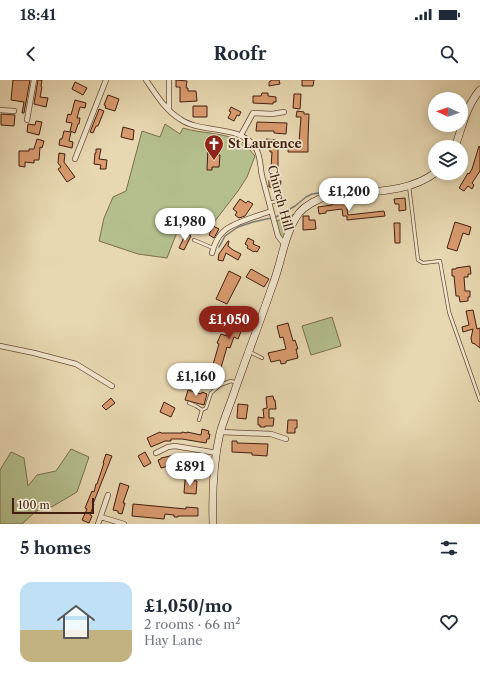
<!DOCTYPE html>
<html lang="en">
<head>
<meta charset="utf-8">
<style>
	:root { --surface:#fff; --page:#f6f6f7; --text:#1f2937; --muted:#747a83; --accent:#8f2418 }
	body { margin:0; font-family:"Libre Caslon Text",serif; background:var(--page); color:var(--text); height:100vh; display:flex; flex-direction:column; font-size:15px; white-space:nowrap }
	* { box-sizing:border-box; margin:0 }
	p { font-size:13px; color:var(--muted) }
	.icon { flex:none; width:22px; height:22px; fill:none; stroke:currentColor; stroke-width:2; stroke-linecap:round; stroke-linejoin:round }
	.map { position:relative; height:444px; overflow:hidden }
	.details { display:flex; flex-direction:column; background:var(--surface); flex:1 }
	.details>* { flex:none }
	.needle { width:26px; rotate:273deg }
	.controls { position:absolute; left:428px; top:12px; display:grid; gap:8px }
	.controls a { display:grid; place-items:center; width:40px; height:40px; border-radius:50%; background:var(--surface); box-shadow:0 2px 10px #0003; font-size:20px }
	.scale { position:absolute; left:12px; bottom:10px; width:82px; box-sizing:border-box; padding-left:4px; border:2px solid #421f10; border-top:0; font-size:11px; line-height:14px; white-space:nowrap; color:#421f10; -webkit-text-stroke:3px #f0e6cd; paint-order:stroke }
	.price { position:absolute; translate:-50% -34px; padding:0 9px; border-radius:14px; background:#fff; color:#222; font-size:13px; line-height:26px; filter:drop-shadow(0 1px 2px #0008) }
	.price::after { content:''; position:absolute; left:50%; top:24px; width:12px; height:9px; margin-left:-6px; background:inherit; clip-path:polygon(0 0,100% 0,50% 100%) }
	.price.active { background:var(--accent); color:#fff }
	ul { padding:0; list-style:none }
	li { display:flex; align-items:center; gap:12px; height:100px; padding:0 20px }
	li span { display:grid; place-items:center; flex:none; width:112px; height:80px; border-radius:12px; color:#555 }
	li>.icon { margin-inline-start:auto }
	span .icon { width:48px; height:48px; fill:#fffc; stroke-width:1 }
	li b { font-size:17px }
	h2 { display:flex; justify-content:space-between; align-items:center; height:48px; padding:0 20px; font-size:17px }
	.status { display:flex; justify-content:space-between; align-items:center; height:28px; padding:0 20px; background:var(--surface); direction:ltr }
	.status svg { height:11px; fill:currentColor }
	header { display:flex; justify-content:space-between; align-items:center; height:52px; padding:0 20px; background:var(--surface); font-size:18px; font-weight:700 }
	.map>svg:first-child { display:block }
	.green { fill:#b4bf8d; stroke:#7b6f4e }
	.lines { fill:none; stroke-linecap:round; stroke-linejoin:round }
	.stream { stroke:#777b74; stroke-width:1.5 }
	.building { fill:#d99b6f; stroke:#421f10 }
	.lane-casing { stroke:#6c4d38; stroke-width:4 }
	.street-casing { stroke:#6c4d38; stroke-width:6 }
	.secondary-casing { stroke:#421f10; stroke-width:8 }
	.lane { stroke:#f0e6cd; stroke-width:2.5 }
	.street { stroke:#f0e6cd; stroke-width:4.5 }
	.secondary { stroke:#f0e6cd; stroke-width:7 }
	.labels { text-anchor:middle; stroke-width:3.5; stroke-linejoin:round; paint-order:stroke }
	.poi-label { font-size:12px; font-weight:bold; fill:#421f10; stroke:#f0e6cd; text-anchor:start }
	.street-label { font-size:12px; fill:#421f10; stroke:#f0e6cd }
</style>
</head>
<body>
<div class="status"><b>18:41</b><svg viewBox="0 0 49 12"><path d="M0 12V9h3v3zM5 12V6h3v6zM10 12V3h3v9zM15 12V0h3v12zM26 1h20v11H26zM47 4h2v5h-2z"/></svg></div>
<header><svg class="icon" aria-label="back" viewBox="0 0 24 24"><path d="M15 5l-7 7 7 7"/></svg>Roofr<svg class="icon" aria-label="search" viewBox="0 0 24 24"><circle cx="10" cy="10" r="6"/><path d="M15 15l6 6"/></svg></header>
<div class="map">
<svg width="480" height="444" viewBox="0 0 480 444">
	<rect width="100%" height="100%" fill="#e8d8b2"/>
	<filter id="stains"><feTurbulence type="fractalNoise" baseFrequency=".005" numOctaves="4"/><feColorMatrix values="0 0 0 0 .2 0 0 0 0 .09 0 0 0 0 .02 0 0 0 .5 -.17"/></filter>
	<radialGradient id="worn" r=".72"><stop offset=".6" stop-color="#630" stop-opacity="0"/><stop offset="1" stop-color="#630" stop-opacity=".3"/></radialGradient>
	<path class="green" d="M165,44L180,54L183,48C202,54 224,52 242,62C247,65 251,72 255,76L247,97L238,111L208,150L182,139L167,178L138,174L99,161L104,138L113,117L126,111L142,51L160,57Z
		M300,132L285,165L278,156L274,142Z
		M332,237L341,266L311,275L302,246Z
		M71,369L89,377L77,412L48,429L36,431L22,444H0V390L11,372L24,378L28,406L37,395L56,391Z"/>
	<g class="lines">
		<path class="stream" d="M219,167L225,156L238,147L253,142L276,137L295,126L306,117L312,114L319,113"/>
	</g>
	<path class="building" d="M13,0H30L24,33H22L24,22L11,20Z
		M38,0H42L41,6L42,7L40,17L48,18L46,27L34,24Z
		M176,0L187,1L186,8H188V11H196L197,21L180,22V7H176Z
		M271,0H279L280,4L269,6V2L271,1Z
		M302,0H314L313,6H302Z
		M75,2L87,8L83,15L72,9Z
		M262,13H268V16L276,17V22H273V24L253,23V16H261Z
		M294,14H301L300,29L293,28Z
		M108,15L119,19L115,31L105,28L106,26L104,25Z
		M75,20L86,23L85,28L80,27L77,38H80L79,44H78L75,53L70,51L72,43L66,42L68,34L71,35Z
		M193,26H207V37H193Z
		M231,27L241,32L239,36L237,35L234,41L228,38L231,32L229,31Z
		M99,29L104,31L98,46H96L93,53L90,52L98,32Z
		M297,31L304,32V34H309L308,59V72H288V62H299L301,37H296Z
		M1,34L15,35L14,46L1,45Z
		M36,41L42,42L39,55L27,52L28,44L35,45Z
		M257,42L287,43L286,54L274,53V51H256Z
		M123,47L134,50L133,60L121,57Z
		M64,51L71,52L69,61L73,62L72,68L59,65L60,59H62Z
		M37,59L44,61L42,68L40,67L39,80H34V83L25,82V87L19,86V71H29V69H34Z
		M266,59L276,60V65L278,66V89L271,88L272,72H270V66L266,65Z
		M479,66L480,67V91L472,103L474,105L472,109L468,106L464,111L459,108L468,93L469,94L472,89Z
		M208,67H214L213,75H220L219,87H212V90H207Z
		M96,69H101L99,79L107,80L106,89H100L101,85L94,84L95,73H96Z
		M59,73L65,74L64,82L75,97L67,102L58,89L61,87L58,83Z
		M269,100L281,101L280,108L269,107Z
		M405,118L406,130L399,131V124H395L394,119Z
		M240,119L246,123L248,121L253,124L245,136L239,138L235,135L237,132L233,129Z
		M346,122L348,135L384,131L385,136L347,140V136H343L342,129L326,131V133L319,134L318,127L332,125V124Z
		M303,136H309V140H315L316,149L303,150Z
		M455,142L471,147L469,155L463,153L457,171L447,168Z
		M394,143H400V163H395Z
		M213,146L219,149L214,158L209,155Z
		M186,153L191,156L184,170L179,168Z
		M248,158L254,161L253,164L260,167L257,172L255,171L254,172L247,168L248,166L245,164Z
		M228,161H229L228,166L233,170L241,174L238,180L226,173L223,181L218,180L219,174Z
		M470,186L471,194H468V197H464L465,211H470V217H468V221L460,222L459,216H456L454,196H452V189H456V188Z
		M251,189L269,199L264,207L246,197Z
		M229,191L241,197L227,224L216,219Z
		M473,230L477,249L480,248V268L475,264L472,263L471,258L473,249L463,252L462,247L469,245L466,231Z
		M239,232L250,236L247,245L244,244L238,259L234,257L230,268L227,267L220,291L212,288L219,264L217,263L221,254L227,256L233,244L234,245Z
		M288,243L293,261L295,260L298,269H296L298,278L286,281V283L281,284L280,280L271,282L268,273L286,269L283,257L280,258L277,246Z
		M188,310L201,314L202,312L207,314L204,325L185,320Z
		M273,316L274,320H275L276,329H269V338H274L273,346H265V347H260V345H258V337L264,338L263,329L267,328L266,317Z
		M111,318L115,323L106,330L102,326Z
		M164,322L175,328L171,337L160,332Z
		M238,324L248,325L246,339L237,338Z
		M288,340H297V348H295V353H287Z
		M202,349L209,351L208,354H210L209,359H207L206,363L182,359H171V361H165L151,367L147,358L160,352L161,353H182V352L187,353V352L201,355Z
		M232,361H237V363L268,364L267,376L252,375V373L232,372Z
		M145,372L151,383L144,387L138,376Z
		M106,374L112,376L93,424H94L90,435L92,436L89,443L82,440L87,429L85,428L92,411L94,412L96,404H97L104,383H103Z
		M179,374H182V376L202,379L201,385H203L201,393L194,392L195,384L173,380L175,384L161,388L158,380L161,379V378Z
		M185,400L197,401L196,414L184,413Z
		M120,403L129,406L123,423H125L122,434L118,433V431L113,430Z
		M133,424L186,429V427L198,428V436H178V437H174V435L165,434L164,439L132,436Z"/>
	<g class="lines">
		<defs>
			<path id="lane" d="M409,106L418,180L423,183L440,181L449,232L480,320
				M269,123L285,119
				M194,160L213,168
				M250,272L262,278
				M189,323L196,326L202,330L206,328L211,313L220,305L231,301L237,303
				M199,340L202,330"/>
			<path id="street" d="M146,0C156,14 165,30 180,39C201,54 239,44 255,67C261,75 260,87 262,96C267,115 272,134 277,152L278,156L285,165
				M169,0V30
				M0,30L14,31
				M27,40L34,0
				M241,55L253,33L272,34L284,32
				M75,79L106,0
				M212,173C214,165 218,156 224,151C234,142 258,136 271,131
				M0,266L34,273L76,284L112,306
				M220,352L271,354L286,359
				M156,373L168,367L175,366L217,373
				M101,437L124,444
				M98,444L108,415"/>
			<path id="secondary" d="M455,67C462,48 466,26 480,10
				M213,444C212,414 213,383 220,353C224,338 231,323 236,307C248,273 261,239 273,204C282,181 284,154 299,133C306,125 315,121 324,117C361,110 404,116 435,93"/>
		</defs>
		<use href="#lane" class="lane-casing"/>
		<use href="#street" class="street-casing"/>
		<use href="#secondary" class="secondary-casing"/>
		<use href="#lane" class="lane"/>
		<use href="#street" class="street"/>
		<use href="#secondary" class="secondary"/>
	</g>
	<defs>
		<symbol id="church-pin" viewBox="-11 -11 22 30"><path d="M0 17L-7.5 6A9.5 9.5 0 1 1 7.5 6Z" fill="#8f2418" stroke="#f0e6cd"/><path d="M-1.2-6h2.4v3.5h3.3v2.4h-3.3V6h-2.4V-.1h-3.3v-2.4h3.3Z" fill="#fff"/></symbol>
	</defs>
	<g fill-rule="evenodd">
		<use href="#church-pin" x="203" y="53" width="22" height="30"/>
	</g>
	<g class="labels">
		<g class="poi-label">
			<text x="228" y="68">St Laurence</text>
		</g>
		<g class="street-label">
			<text transform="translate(280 118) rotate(75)" y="4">Church Hill</text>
		</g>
	</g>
	<rect width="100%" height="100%" filter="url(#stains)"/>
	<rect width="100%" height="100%" fill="url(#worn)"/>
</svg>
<div class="controls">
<a><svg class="needle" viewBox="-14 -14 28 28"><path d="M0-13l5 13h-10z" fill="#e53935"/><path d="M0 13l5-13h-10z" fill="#747a83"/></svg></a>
<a><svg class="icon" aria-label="layers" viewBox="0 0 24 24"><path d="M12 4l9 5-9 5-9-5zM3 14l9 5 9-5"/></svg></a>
</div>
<div class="scale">100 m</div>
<b class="price" style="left:349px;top:132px">£1,200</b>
<b class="price" style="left:185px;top:162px">£1,980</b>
<b class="price active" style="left:229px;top:260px">£1,050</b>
<b class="price" style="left:196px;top:317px">£1,160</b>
<b class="price" style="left:190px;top:407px">£891</b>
</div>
<section class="details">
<h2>5 homes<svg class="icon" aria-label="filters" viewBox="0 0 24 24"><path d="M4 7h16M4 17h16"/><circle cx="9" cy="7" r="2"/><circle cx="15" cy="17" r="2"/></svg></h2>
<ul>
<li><span style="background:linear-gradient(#bfe0f5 60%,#c2b280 0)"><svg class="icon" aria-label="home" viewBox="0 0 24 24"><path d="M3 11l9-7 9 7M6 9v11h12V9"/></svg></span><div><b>£1,050/mo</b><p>2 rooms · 66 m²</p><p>Hay Lane</p></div><svg class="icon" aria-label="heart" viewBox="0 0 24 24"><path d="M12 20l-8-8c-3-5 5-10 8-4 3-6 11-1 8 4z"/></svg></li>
</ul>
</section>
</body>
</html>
